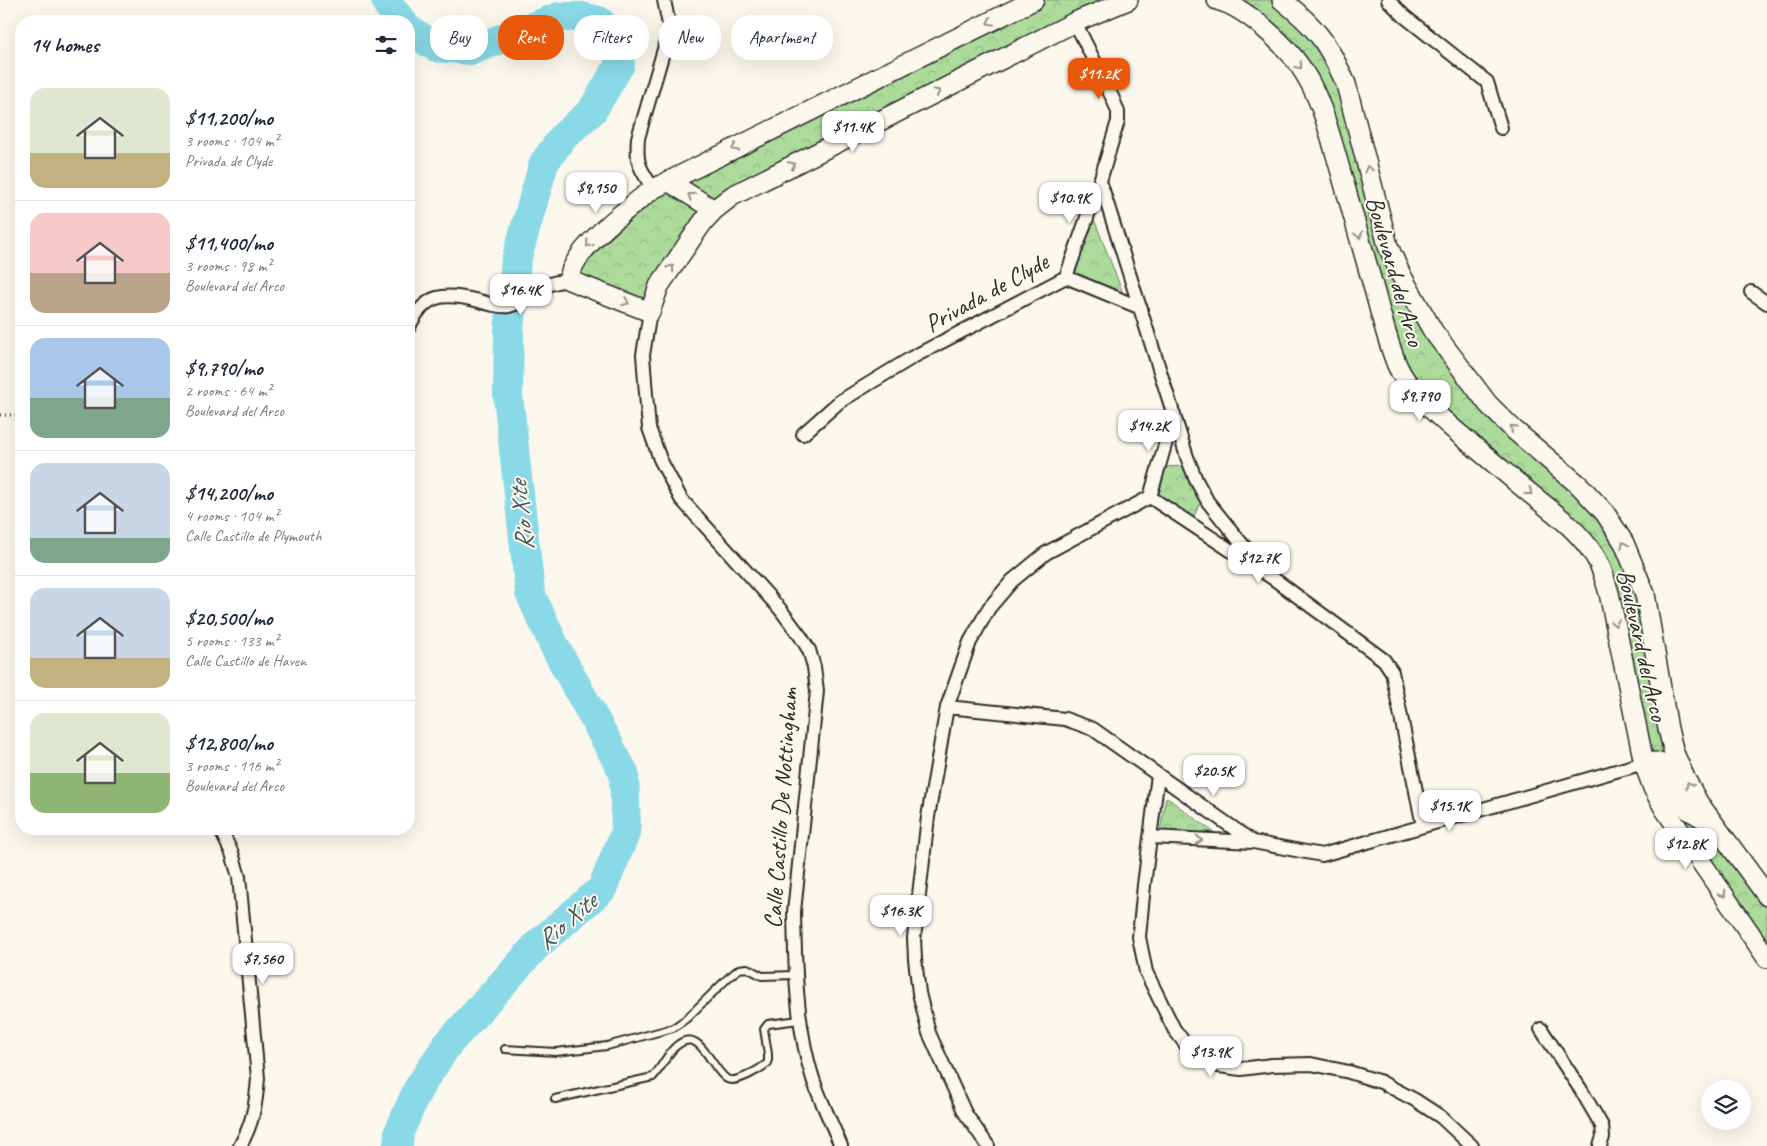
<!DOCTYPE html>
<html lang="en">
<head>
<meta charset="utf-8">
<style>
	:root { --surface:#fff; --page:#f2f2f3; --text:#1f2937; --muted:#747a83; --line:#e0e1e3; --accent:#ea580c }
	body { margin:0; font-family:Caveat,sans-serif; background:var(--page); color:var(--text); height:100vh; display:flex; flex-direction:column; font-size:19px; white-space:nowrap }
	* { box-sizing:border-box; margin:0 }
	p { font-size:16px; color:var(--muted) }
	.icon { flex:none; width:28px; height:28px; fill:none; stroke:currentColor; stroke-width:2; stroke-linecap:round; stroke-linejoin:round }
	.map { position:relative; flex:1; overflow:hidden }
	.panel { position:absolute; left:15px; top:15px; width:400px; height:820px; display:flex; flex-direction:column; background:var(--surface); border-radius:20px; box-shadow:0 5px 20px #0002 }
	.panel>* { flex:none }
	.top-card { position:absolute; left:430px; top:15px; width:475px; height:45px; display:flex; gap:10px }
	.buttons { position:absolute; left:1701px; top:1080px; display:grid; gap:10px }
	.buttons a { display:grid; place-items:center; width:50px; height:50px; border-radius:50%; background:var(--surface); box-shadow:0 5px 20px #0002; font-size:25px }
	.price { position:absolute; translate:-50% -42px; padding:0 11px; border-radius:10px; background:#fff; color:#222; font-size:16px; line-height:32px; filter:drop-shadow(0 1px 2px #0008) }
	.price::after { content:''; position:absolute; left:50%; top:30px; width:15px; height:11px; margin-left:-8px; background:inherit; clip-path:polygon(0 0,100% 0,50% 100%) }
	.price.selected { background:var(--accent); color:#fff }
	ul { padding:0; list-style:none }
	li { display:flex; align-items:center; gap:15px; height:125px; padding:0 15px }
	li+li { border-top:1px solid var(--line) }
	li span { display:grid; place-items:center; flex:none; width:140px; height:100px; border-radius:15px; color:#555 }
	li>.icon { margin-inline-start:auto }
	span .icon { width:60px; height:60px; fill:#fffc; stroke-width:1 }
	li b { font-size:21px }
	h2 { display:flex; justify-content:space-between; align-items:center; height:60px; padding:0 15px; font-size:21px }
	.pill { padding:0 18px; border-radius:20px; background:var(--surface); box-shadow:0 5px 20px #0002; font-size:18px; line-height:45px }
	.pill.selected { background:var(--accent); color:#fff }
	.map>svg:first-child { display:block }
	.forest { fill:url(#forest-crowns); stroke:#6c8363 }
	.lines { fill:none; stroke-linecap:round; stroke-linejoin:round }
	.river { stroke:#89d9e6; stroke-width:30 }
	.lane-casing { stroke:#2b2b2b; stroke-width:10 }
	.street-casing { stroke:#2b2b2b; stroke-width:16 }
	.secondary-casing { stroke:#2b2b2b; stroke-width:22 }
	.path { stroke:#2b2b2b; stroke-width:3; stroke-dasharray:1 4; stroke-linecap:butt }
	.lane { stroke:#fbf7ec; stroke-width:6 }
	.street { stroke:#fbf7ec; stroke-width:12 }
	.secondary { stroke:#fbf7ec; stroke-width:19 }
	.oneway { stroke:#93918c }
	.labels { text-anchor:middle; stroke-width:4; stroke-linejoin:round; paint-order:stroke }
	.street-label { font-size:25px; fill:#2b2b2b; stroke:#fbf7ec }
	.water-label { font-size:26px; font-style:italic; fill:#42565a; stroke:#fbf7ec }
</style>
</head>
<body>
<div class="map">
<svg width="1767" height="1146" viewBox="0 0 1767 1146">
	<defs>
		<pattern id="forest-crowns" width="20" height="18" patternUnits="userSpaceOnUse" patternTransform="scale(1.25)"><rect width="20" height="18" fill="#acdb9b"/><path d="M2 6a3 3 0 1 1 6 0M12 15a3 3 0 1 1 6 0" fill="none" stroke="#94bc86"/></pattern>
	</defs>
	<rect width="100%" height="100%" fill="#fbf7ec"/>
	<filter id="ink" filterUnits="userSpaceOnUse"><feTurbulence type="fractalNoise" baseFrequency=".02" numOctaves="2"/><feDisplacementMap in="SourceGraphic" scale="10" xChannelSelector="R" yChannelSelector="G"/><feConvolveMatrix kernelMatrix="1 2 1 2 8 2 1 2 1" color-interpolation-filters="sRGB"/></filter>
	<g filter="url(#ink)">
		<path class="forest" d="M1034,0H1128L732,196L650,312L569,274L625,211Z
			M1217,0H1282L1322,38L1388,246L1433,331L1624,543L1674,753L1767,896V958L1664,808L1595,555L1414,391L1305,73Z
			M1094,219L1124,296L1075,273Z
			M1183,466L1201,502L1194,516L1188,519L1158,498L1165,467Z
			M1166,797L1216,834L1160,832Z"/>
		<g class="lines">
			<path class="river" d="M386,0L388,5L402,21
				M398,1146L399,1132L418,1089L447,1045L538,944L602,889L626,831L624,773L555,647L530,593L508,395L509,331L516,261L544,163L563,137L592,111L620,64L616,39L599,21L583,17H559L472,50L436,47L409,30"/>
			<defs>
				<path id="lane" d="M505,1049L556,1052L607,1046L673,1028L686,1019L728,978L739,969L747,968L762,976L796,975
					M555,1099L653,1077C661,1068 666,1057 673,1049C700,1021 710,1069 727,1079C736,1084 760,1069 768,1063V1054L764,1029L768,1024L799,1020"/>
				<path id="street" d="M1388,0L1404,16L1487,82L1501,128
					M1100,181L1187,457L1196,480L1208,502L1242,544L1274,579L1384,660L1392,672L1423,826
					M653,189C639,166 636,165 638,138L667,39L669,25L664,0
					M1066,277L1141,308
					M1751,292L1767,303
					M650,312L643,355L646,394L649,428L660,459L681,499L780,609L801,637L809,650L814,667L817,691L794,912C795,967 796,1026 813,1079C821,1102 832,1124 841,1146
					M409,327C425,293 444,292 479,301C489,304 499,307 509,306C523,303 531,292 543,287C551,283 560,281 569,280
					M803,434L839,402L913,357L1066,277L1100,181L1118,121V112L1113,99L1075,22
					M1150,497L1174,414
					M947,707L1065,719L1093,729L1253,842L1322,855L1644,763
					M1158,775L1144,885L1139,937L1146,972L1174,1029L1187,1046L1206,1060L1219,1066L1241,1069L1272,1065L1311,1064L1349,1072L1381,1082L1415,1100L1441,1117L1472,1146
					M220,829L232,853L239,877L258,1078C256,1104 253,1123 240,1146
					M1151,837L1253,842
					M1541,1029L1581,1090L1602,1126L1603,1137L1600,1146
					M988,1146L965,1113L929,1033L919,993L915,959L914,938L928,817L947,707L970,642L989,608L1012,581L1046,553L1150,497L1274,579"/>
				<path id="secondary" d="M1034,0L653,189C631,206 571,250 569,280L650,312L659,286L703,222L714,210L732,196L1075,22L1128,0
					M1217,0C1246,7 1290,48 1305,74C1320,98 1328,128 1336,155C1348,197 1360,239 1372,282C1380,310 1386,338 1397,365C1408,390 1431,409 1451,427C1476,448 1501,469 1526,490C1550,510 1577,528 1594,555C1602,566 1605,581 1609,593L1644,763L1653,788L1664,808L1767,958
					M1282,0C1317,28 1328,43 1346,84L1388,246L1401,275L1433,331L1488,404L1513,429L1580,486L1605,513L1624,543L1645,594L1668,729L1674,753L1685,778L1698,802L1767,896
					M668,181L714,210
					M1644,763L1655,762L1662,764L1678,797L1689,810L1706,820"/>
			</defs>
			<use href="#lane" class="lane-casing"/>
			<use href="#street" class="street-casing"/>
			<use href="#secondary" class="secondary-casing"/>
			<path class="path" d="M0,415H21"/>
			<use href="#lane" class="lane"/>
			<use href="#street" class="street"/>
			<use href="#secondary" class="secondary"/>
		</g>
		<defs><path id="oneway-chevron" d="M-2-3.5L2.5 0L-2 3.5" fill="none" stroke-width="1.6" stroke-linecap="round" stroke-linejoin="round" transform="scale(1.25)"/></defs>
		<g class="oneway">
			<use href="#oneway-chevron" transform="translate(990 22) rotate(154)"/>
			<use href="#oneway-chevron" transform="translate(1299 66) rotate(50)"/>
			<use href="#oneway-chevron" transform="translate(937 92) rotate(-27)"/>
			<use href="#oneway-chevron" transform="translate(735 148) rotate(154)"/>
			<use href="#oneway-chevron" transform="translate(792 165) rotate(-27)"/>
			<use href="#oneway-chevron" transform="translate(1368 169) rotate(-105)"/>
			<use href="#oneway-chevron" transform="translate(691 196) rotate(-147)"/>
			<use href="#oneway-chevron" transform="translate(1359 235) rotate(74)"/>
			<use href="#oneway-chevron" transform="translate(589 244) rotate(130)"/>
			<use href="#oneway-chevron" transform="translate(671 268) rotate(-56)"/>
			<use href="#oneway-chevron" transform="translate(626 302) rotate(22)"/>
			<use href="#oneway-chevron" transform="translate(1513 428) rotate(-137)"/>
			<use href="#oneway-chevron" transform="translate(1529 492) rotate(38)"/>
			<use href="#oneway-chevron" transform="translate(1624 545) rotate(-116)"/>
			<use href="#oneway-chevron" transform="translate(1615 623) rotate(78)"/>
			<use href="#oneway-chevron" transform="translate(1689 785) rotate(-119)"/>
			<use href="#oneway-chevron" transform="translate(1199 840) rotate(3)"/>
			<use href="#oneway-chevron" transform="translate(1723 894) rotate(56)"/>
		</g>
	</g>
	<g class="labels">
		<g class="street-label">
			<text transform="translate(1396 271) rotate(74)" y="9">Boulevard del Arco</text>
			<text transform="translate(986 292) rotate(-29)" y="9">Privada de Clyde</text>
			<text transform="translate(1643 645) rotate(77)" y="9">Boulevard del Arco</text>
			<text transform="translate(780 808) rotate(-86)" y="9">Calle Castillo De Nottingham</text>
		</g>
		<g class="water-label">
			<text transform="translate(521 516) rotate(-96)" y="9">Rio Xite</text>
			<text transform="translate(566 921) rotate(-41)" y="9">Rio Xite</text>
		</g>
	</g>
</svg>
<div class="buttons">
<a><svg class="icon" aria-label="layers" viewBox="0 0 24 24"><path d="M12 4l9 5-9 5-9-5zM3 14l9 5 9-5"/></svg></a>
</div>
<b class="price selected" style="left:1099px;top:100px">$11.2K</b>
<b class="price" style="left:853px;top:153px">$11.4K</b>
<b class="price" style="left:596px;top:214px">$9,150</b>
<b class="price" style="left:1070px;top:224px">$10.9K</b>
<b class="price" style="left:521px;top:316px">$16.4K</b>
<b class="price" style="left:1420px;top:422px">$9,790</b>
<b class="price" style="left:1149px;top:452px">$14.2K</b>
<b class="price" style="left:1259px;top:584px">$12.7K</b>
<b class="price" style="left:1214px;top:797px">$20.5K</b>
<b class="price" style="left:1450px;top:832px">$15.1K</b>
<b class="price" style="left:1686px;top:870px">$12.8K</b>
<b class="price" style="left:901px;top:937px">$16.3K</b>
<b class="price" style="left:263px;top:985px">$7,560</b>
<b class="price" style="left:1211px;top:1078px">$13.9K</b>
<div class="top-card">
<a class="pill">Buy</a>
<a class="pill selected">Rent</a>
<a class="pill">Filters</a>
<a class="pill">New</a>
<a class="pill">Apartment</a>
</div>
<section class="panel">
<h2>14 homes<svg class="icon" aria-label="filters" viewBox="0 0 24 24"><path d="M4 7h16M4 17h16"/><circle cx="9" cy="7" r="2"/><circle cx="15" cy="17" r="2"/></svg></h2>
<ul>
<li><span style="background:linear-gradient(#dfe7d0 65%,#c2b280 0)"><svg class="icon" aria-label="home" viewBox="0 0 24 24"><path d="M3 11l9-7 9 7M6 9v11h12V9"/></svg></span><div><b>$11,200/mo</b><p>3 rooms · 104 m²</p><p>Privada de Clyde</p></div></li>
<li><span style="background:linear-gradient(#f6c9c9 60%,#b9a48a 0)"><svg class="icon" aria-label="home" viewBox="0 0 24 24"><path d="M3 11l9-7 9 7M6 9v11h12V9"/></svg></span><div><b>$11,400/mo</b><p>3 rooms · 98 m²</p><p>Boulevard del Arco</p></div></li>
<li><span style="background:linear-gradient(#a9c7e8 60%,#7fa58c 0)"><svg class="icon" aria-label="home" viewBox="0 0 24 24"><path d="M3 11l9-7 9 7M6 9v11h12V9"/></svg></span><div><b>$9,790/mo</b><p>2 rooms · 64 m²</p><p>Boulevard del Arco</p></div></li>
<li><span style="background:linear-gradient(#c9d6e8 75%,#7fa58c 0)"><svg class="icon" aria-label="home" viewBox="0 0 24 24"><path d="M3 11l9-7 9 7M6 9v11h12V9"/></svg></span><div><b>$14,200/mo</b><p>4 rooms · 104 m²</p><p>Calle Castillo de Plymouth</p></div></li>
<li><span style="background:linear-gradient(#c9d6e8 70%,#c2b280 0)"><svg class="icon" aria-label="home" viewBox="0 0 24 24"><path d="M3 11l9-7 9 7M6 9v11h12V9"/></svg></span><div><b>$20,500/mo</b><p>5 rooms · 133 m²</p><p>Calle Castillo de Haven</p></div></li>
<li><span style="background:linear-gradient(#dfe7d0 60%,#8fb573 0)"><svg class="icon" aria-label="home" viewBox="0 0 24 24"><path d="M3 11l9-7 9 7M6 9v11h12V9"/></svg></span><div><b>$12,800/mo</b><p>3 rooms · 116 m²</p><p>Boulevard del Arco</p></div></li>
</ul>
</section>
</div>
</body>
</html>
